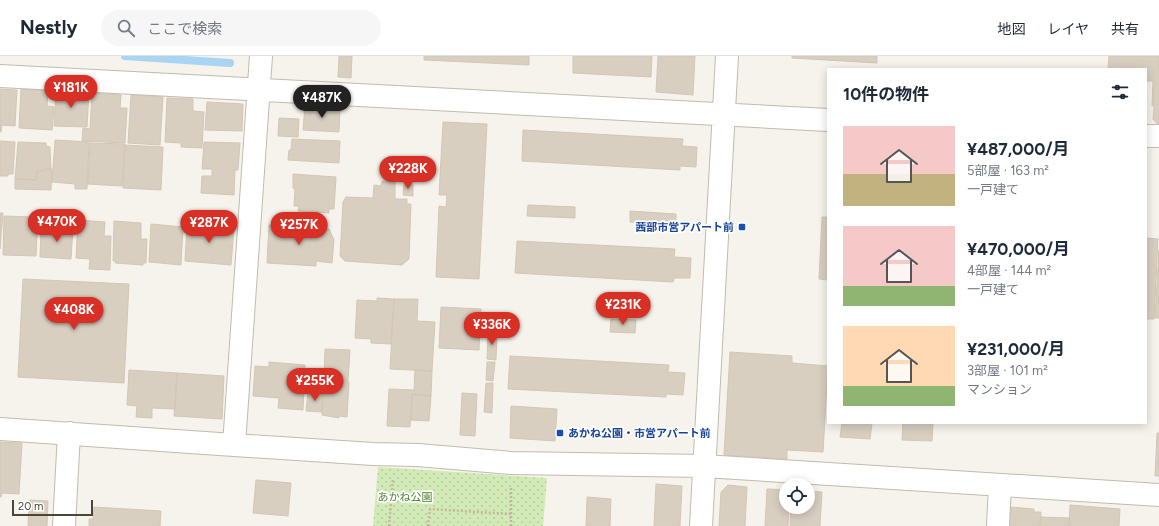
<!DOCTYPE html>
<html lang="ja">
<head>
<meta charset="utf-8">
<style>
	:root { --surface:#fff; --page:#f6f6f7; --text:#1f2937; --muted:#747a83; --line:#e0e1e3; --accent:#d93025 }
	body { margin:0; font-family:Figtree,"Noto Sans JP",sans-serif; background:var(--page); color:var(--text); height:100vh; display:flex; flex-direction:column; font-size:15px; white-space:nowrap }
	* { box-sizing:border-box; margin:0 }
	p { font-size:13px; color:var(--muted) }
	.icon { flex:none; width:22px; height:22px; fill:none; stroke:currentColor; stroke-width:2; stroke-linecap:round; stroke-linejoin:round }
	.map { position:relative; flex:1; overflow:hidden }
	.side { position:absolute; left:827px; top:12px; width:320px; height:356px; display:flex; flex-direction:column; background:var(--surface); border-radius:0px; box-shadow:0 2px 10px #0003 }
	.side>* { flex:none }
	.buttons { position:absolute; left:779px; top:422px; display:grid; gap:8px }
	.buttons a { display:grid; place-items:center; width:36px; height:36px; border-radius:50%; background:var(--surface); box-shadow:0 2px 10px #0003; font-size:20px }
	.scale { position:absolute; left:12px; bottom:10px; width:81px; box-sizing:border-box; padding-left:4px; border:2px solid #4b4439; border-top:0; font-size:11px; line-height:14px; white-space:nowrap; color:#4b4439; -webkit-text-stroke:3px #fff; paint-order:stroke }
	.price { position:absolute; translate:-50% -34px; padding:0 9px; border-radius:14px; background:var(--accent); color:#fff; font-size:13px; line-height:26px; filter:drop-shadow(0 1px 2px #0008) }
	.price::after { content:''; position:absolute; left:50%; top:24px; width:12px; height:9px; margin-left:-6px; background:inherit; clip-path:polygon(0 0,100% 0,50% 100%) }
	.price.active { background:#222; color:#fff }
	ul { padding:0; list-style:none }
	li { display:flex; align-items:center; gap:12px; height:100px; padding:0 16px }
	li span { display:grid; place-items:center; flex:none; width:112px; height:80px; border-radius:0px; color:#555 }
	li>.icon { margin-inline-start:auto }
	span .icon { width:48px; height:48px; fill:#fffc; stroke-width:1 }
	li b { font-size:17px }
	h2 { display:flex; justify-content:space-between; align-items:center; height:48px; padding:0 16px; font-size:17px }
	header { display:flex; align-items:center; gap:24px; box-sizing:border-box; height:56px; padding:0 20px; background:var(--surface); border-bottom:1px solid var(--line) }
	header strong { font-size:19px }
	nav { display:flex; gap:22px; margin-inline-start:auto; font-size:14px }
	.search { width:280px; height:36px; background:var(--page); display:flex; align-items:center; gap:10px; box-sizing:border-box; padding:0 14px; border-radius:22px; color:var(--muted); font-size:15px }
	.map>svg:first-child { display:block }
	.green { fill:url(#green-dots) }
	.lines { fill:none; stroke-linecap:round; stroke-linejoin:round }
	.stream { stroke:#a9d4f2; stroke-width:8 }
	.building { fill:#d8cfc1; stroke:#d3c7b4 }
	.minor-casing { stroke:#c2bbae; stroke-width:24 }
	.path { stroke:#c4b79f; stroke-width:2.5; stroke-dasharray:2 2; stroke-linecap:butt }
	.minor { stroke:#fff; stroke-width:22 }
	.transit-dot { fill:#1a4fb4; stroke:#fff; stroke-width:1.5 }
	.labels { text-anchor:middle; stroke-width:3.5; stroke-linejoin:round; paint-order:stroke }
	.transit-label { font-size:11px; font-weight:bold; fill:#164399; stroke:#fff; text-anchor:end }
	.park-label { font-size:11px; fill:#4a7f2a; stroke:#fff }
</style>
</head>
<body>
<header>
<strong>Nestly</strong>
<div class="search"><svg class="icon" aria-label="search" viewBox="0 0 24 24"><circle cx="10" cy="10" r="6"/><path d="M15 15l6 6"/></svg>ここで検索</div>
<nav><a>地図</a><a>レイヤ</a><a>共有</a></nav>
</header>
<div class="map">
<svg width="1159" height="470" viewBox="0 0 1159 470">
	<defs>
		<pattern id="green-dots" width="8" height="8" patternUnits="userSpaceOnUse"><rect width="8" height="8" fill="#d2eab5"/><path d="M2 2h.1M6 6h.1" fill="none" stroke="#b6ca9c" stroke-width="1.8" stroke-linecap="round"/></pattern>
	</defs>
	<rect width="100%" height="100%" fill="#f6f3ec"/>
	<path class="green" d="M378,411L547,422L543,470H373Z"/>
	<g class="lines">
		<path class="stream" d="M125,0L230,7"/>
	</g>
	<path class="building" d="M339,0H352L351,22L338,21Z
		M424,0H529V9L424,4Z
		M573,0H652L651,21L573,17Z
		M658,0H695L693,39L656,36Z
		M792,0H877V7L792,2Z
		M1109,0H1159V50H1152L1153,25H1146V13H1108Z
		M0,33L17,34L15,70L2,69L1,76H0Z
		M21,33L48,35L47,50L54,51L52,74L19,72Z
		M56,34L89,36L87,71L54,70Z
		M92,37L121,39L120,52H127L125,87L82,85L83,72L90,73Z
		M131,39L163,41L160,89L128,87Z
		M167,42L193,43V55L204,56L202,92L181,91V87L165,86Z
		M207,46L243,48L242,75L205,74Z
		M305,49L340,51L339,76L303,74Z
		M1154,51H1159V70L1153,63Z
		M279,62L299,63L298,81L278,80Z
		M443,66L487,68L479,223L436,221L439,150L446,151L447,139H439Z
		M523,74L683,83L682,90L697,91L696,111L680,110V114L522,105Z
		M292,83L340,85L339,107L288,104L289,94H291Z
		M55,84L89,86L87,133H75V128L52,126Z
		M0,85L15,86L13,118H8V120H0Z
		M18,86L46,87V90L50,91L51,113H44L43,115H37L36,124L15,123Z
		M204,86L240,87L238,114H235L234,139L201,137L202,120H212V113H202Z
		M90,87L125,88L122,130L88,128Z
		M125,89L163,91L161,134L123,132Z
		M44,113H52L51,134L15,133V123L36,124L37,115H43Z
		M293,118L336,121L334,153H329V157L298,155L299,150H294L295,133L293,132Z
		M382,125H395V143H407V148H411L409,203L402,209L345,205L340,200L343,146L346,141L373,142L374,129L381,130Z
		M404,129H413V140L403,139Z
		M528,149L575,151V162L527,160Z
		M630,155L676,158V168L630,166Z
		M0,157H3L0,193Z
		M4,160L32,161L31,172H34V176L37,177L36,200L3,199Z
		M822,161H828V224L819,223Z
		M78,164L105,166L104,180H111L110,214L89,213L90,203L76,202Z
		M114,165L141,167V183H147L146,207H143V209L115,207L116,205H113Z
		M200,167L216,168V171L234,172L231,209L185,205L187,170L200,171Z
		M151,168L183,171L181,209L149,206Z
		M269,169L329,173L334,184L332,207L316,205V210L267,207Z
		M52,171L73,172L71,203L40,201L41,175H43V172H52Z
		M1146,182L1158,183L1154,263H1146Z
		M517,185L675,193L674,201L691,202L690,222H674L673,226L515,217Z
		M1159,194V262H1155Z
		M23,223L129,228L124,327L18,321Z
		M377,242L394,243L391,288L371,287V283L355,282L357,244L377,245Z
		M394,243H418L417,265L435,266L432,315L390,313Z
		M441,251L481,253L479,294L439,292Z
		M489,263L498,264L497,276L488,275Z
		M611,263L636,264L635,277L610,276Z
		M488,277L497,278L496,304L487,303Z
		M325,293L350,294L348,325L324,324Z
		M730,296L792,300V307L828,310L823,396L787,394V403L724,399Z
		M510,300L669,309L668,316L685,317L683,339L666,338V341L508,333Z
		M269,306L305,309L303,354L278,352L279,342L253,340L255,310L269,311Z
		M487,306H495L493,325L486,324Z
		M129,314L177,317L175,353L152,352V362L136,361L137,350L127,349Z
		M415,314L432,315L431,340L412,338L410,371L387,370L389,333L414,334Z
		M177,317L224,320L222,363L174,360Z
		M308,320L323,321V336L308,335Z
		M324,325L349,326L347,361L339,360V362L322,359Z
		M486,327H493L492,357L484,356Z
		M308,336H323L322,356L306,355Z
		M462,337L477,338L475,380L460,379Z
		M412,338L431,340L429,365L411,364Z
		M511,350L557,353L555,385L510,382Z
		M842,367H872L870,383L840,381Z
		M903,367H933L932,385L902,384Z
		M1157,377H1159V420H1155Z
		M0,386L22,387L19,438L2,437L1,441H0Z
		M256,424L291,427L288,460L253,457Z
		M656,428L682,430L680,470H654Z
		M728,429L747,431L745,470H719L721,436Z
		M767,433L786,434V451H789L788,470H765Z
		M808,435L822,436L820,470H790L791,451H808Z
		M587,441L611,443L610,470H586Z
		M29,444L48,445L47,470H28Z
		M1070,449L1120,453L1119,470H1069Z
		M94,451L161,455L160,470H89V463H93Z
		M1010,451L1034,453V456H1041L1040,470H1009Z
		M1041,461L1070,462L1069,470H1040Z"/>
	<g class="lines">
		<defs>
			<path id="minor" d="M0,20L828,64
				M1146,80H1159
				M0,373L234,389L373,398L418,399L511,407L704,410L1159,439
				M234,389L261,0
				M64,470L69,377
				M701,470L727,0
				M998,470L1000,429"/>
		</defs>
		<use href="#minor" class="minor-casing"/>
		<path class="path" d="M389,470L393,423
			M428,470L430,453L511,458
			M511,470V431"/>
		<use href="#minor" class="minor"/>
	</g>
	<g class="transit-dot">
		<rect x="738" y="167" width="8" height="8" rx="2"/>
		<rect x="556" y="373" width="8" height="8" rx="2"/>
	</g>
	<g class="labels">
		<g class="transit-label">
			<text x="734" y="175">茜部市営アパート前</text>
			<text x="568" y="381" text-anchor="start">あかね公園・市営アパート前</text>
		</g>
		<g class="park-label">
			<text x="405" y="445">あかね公園</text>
		</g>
	</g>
</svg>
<div class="buttons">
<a><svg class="icon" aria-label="locate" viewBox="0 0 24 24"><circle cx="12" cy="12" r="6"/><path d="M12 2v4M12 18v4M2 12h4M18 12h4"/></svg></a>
</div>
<div class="scale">20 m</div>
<b class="price" style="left:71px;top:53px">¥181K</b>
<b class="price active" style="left:322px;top:63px">¥487K</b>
<b class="price" style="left:408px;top:134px">¥228K</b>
<b class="price" style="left:57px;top:187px">¥470K</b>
<b class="price" style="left:209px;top:188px">¥287K</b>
<b class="price" style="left:299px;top:190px">¥257K</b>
<b class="price" style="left:623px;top:270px">¥231K</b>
<b class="price" style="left:74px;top:275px">¥408K</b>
<b class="price" style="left:492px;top:290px">¥336K</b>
<b class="price" style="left:315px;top:346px">¥255K</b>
<section class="side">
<h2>10件の物件<svg class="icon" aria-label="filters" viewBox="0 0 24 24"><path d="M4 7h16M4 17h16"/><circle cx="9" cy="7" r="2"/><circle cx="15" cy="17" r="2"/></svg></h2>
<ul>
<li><span style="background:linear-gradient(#f6c9c9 60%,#c2b280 0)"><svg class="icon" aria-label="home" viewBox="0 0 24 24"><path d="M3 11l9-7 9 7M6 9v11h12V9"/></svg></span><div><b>¥487,000/月</b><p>5部屋 · 163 m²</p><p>一戸建て</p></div></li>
<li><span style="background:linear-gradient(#f6c9c9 75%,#8fb573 0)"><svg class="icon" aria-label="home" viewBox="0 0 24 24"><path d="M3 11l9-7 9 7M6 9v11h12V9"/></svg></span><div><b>¥470,000/月</b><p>4部屋 · 144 m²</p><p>一戸建て</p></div></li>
<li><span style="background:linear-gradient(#ffd9b3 75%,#8fb573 0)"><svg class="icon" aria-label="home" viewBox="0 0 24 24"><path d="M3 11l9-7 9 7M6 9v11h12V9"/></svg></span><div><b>¥231,000/月</b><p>3部屋 · 101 m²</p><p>マンション</p></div></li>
</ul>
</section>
</div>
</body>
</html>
